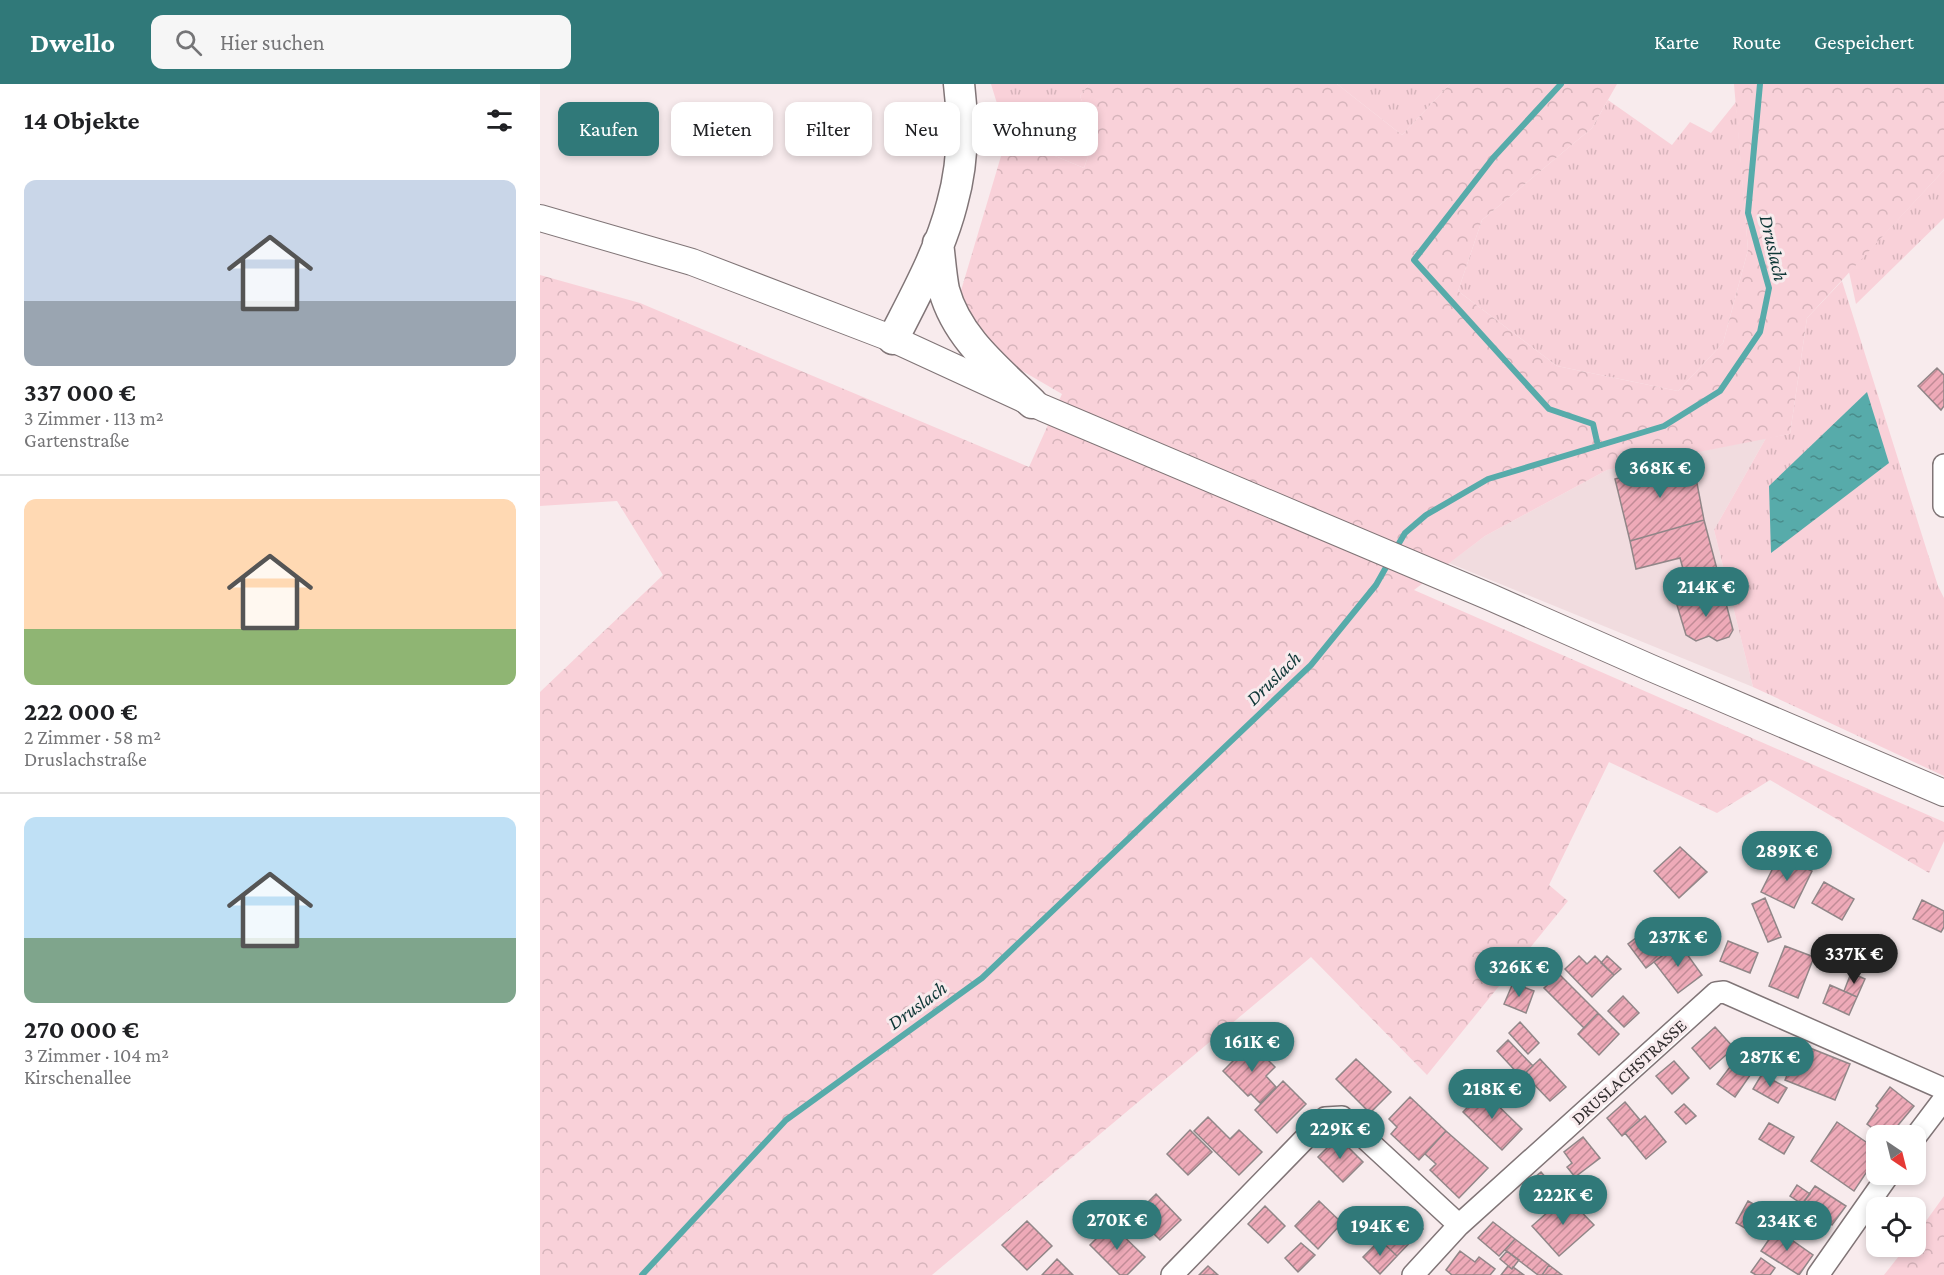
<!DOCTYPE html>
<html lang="de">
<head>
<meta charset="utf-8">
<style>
	:root { --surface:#fff; --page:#f6f6f6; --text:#202124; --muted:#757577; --line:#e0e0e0; --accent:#307979 }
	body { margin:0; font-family:"Crimson Pro",serif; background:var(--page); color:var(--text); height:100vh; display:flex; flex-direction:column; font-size:22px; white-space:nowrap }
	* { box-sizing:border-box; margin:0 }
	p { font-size:20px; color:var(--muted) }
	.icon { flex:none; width:33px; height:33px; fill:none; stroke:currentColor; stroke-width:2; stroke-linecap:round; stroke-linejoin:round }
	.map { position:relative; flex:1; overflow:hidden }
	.panel { display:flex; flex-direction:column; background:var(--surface); width:540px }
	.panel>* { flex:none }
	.banner { position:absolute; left:18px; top:18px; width:570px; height:54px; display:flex; gap:12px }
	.needle { width:39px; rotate:145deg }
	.controls { position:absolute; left:1326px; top:1041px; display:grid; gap:12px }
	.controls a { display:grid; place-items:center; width:60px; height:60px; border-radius:12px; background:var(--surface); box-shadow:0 3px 9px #0003; font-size:30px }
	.price { position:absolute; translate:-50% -51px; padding:0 14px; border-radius:21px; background:var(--accent); color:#fff; font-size:20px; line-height:39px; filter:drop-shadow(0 2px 3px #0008) }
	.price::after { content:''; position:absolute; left:50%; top:36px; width:18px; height:14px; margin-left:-9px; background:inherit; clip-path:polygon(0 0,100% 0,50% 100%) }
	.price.on { background:#222; color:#fff }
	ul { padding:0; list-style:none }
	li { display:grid; align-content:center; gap:12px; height:318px; padding:0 24px }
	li+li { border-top:2px solid var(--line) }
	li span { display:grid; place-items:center; height:186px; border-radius:12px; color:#555 }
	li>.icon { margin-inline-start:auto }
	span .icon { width:108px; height:108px; fill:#fffc; stroke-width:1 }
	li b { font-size:26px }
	h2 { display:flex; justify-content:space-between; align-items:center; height:72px; padding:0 24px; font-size:26px }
	.pill { padding:0 21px; border-radius:12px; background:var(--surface); box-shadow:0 3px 9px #0003; font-size:21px; line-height:54px }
	.pill.on { background:var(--accent); color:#fff }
	header { display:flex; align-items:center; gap:36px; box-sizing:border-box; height:84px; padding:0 30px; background:var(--accent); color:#fff }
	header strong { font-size:28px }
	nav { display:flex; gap:33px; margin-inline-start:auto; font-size:21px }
	.search { width:420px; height:54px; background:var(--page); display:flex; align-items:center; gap:15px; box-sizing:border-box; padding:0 21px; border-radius:12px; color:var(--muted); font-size:22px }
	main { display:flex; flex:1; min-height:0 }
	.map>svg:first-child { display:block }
	.built { fill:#f1dcdf }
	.grass { fill:url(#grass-tufts) }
	.forest { fill:url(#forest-crowns) }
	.water { fill:url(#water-ripples) }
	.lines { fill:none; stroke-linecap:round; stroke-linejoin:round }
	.stream { stroke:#57abaa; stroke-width:6 }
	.building { fill:url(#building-hatch); stroke:#918688; stroke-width:1.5 }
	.minor-casing { stroke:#807577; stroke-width:24 }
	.major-casing { stroke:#807577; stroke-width:28 }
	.highway-casing { stroke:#807577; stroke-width:33 }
	.minor { stroke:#fff; stroke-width:21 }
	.major { stroke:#fff; stroke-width:26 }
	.highway { stroke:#fff; stroke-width:30 }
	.labels { text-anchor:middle; stroke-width:6; stroke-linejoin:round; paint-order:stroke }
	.street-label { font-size:18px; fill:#322e2f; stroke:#f8ebed }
	.water-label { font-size:20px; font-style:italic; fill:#0d3636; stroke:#f8ebed }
</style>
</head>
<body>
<header>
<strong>Dwello</strong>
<div class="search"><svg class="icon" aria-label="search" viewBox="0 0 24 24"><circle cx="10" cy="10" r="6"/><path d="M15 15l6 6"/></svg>Hier suchen</div>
<nav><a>Karte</a><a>Route</a><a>Gespeichert</a></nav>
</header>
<main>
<section class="panel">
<h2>14 Objekte<svg class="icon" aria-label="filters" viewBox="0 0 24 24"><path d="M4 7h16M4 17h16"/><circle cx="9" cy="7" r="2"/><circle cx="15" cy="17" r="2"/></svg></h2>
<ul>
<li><span style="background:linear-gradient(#c9d6e8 65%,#9aa5b1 0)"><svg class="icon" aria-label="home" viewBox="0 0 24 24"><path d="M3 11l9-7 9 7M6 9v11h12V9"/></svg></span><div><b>337 000 €</b><p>3 Zimmer · 113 m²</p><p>Gartenstraße</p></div></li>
<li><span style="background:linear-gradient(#ffd9b3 70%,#8fb573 0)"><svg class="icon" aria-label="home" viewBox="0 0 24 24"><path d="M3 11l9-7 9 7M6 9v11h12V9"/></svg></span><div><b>222 000 €</b><p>2 Zimmer · 58 m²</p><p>Druslachstraße</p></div></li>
<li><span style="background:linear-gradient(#bfe0f5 65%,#7fa58c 0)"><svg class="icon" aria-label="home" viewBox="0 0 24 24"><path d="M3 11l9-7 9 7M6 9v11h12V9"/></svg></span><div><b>270 000 €</b><p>3 Zimmer · 104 m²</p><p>Kirschenallee</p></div></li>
</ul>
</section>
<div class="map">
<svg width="1404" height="1191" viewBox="0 0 1404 1191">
	<defs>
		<pattern id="grass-tufts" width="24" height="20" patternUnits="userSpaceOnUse" patternTransform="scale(1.5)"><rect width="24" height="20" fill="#f9d1d9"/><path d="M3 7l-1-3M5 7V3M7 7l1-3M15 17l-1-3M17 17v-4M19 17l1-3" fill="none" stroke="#d6b4bb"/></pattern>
		<pattern id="forest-crowns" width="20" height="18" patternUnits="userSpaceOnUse" patternTransform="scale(1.5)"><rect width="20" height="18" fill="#f9d1d9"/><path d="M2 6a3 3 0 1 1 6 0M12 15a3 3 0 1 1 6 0" fill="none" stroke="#d6b4bb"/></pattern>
		<pattern id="water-ripples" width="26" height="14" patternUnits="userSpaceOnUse" patternTransform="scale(1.5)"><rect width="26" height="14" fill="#57abaa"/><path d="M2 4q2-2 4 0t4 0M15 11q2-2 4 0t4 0" fill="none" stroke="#498c8b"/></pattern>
		<pattern id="building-hatch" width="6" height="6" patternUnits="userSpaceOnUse" patternTransform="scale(1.5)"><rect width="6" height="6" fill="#eeaab8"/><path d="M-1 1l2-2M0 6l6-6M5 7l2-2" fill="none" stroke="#c18b96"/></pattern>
	</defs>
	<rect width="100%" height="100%" fill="#f8ebed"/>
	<path class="built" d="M1226,354L1174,446L1213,603L909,479L945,452L1067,386Z"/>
	<path class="grass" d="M451,0H549L540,12L555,52L544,84L467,52Z
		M797,0H910L862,51Z
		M1068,16L1132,61L1150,38L1171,49L1196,18L1208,166L1183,259L1138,307L1017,282L918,207L942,136L1052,44Z
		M1404,86V134L1316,220L1309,188Z
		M1302,197L1398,502L1404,514V692L1213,603L1174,446L1226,354L1250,350L1267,234Z"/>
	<path class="forest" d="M549,0H797L862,51L910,0H1077L1052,44L942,136L918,207L1017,282L1138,307L1183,259L1208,166L1194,0H1404V86L1267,234L1250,350L1067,386L945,452L874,506L1404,738V757L1389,789L1230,696L1177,729L1069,678L1009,801L1028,817L887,991L771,873L392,1191H0V608L123,491L77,417L0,422V191L100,219L489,383L522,310L474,282L432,244L420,210L467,52L544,84L555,52L540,12Z
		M1404,1112V1191H1344L1366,1163L1376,1162V1151Z"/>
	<path class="water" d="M1327,308L1349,379L1231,469L1229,402Z"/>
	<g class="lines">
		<path class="stream" d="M1021,0L953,74L874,176L1009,325L1053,340L1058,362
			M855,466L865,449L886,431L948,395L1124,342L1180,307L1220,248L1229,204L1208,129L1220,0
			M102,1191L246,1036L442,894L771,581L836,501L849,478"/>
	</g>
	<path class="building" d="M1397,284L1404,291V322L1401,326L1378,302Z
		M1152,373L1164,436L1090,457L1075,395Z
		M1164,436L1183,508L1152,517L1140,474L1096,485L1090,457Z
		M1183,508L1193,546L1189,553L1177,557L1169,552L1156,557L1146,551L1137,521Z
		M1140,763L1167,788L1139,814L1114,787Z
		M1239,772L1272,787L1254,824L1221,808Z
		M1284,798L1314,815L1302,836L1272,819Z
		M1225,814L1241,853L1228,858L1212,820Z
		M1382,816L1404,827V843L1401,848L1373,835Z
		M1121,835L1139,859L1106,884L1088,860Z
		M1188,857L1218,869L1210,889L1180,877Z
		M1139,859L1162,891L1138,909L1114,878Z
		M1245,862L1274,873L1258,914L1229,902Z
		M1039,872L1047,880L1055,872L1074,891L1052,913L1025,885Z
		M1067,872L1081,885L1074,891L1061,879Z
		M1311,889L1325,895L1317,913L1304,907Z
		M1019,890L1058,929L1044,944L1004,904Z
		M973,899L994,907L986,929L964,920Z
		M1290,901L1317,913L1309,931L1283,919Z
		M1083,912L1099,929L1084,943L1068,927Z
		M1058,929L1079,950L1059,971L1038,950Z
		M980,938L999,959L988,970L969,949Z
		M1175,943L1194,964L1170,985L1152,964Z
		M968,956L993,982L981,993L957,967Z
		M711,959L735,983L726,992L736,1003L720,1019L711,1010L708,1012L683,987Z
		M1260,960L1310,980L1295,1016L1245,996Z
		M816,975L851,1008L830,1029L796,995Z
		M1000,975L1026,1003L1010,1017L984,990Z
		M1196,975L1213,987L1195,1013L1177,1000Z
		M1134,977L1149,994L1132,1010L1116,992Z
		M1222,990L1247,1004L1238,1019L1213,1005Z
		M743,997L766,1020L737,1049L715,1026Z
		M1350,1003L1374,1022L1349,1052H1343L1327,1040L1338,1024L1336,1022Z
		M943,1007L982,1045L962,1066L923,1028Z
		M870,1013L906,1047L879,1076L851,1050L857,1043L849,1035Z
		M1085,1018L1100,1036L1082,1052L1067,1034Z
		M1144,1020L1156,1032L1146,1040L1135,1028Z
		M1105,1032L1126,1058L1106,1075L1085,1049Z
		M668,1033L690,1055L699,1046L722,1068L699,1091L654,1047Z
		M1297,1038L1336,1065V1074L1314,1107L1271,1077Z
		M1229,1039L1254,1053L1244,1070L1219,1055Z
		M650,1046L672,1068L648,1091L627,1070Z
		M906,1047L948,1084L919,1114L890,1086L896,1080L885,1070Z
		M798,1053L823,1078L803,1098L778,1073Z
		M1043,1053L1060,1074L1035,1093L1027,1083L1032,1079L1024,1068Z
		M1001,1088L1019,1109L1000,1126L982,1104Z
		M1051,1098L1062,1106L1053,1118L1042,1109Z
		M1257,1101L1270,1110L1262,1120L1250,1112Z
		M1275,1102L1306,1122L1292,1141L1262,1120Z
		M616,1110L641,1136L620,1156L595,1131Z
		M1026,1112L1054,1141L1019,1172L992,1142Z
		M779,1117L802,1139L778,1165L755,1142Z
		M1208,1117L1224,1126L1212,1148L1196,1139Z
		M725,1122L745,1142L728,1159L708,1140Z
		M861,1124L883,1145L857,1172L835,1151Z
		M487,1137L512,1162L487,1186L462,1161Z
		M953,1138L975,1155L959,1172L938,1154Z
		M571,1140L605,1173L587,1191H580L550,1161Z
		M1236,1145L1273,1171L1259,1191L1221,1167Z
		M975,1155L1009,1181L1002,1191H998L965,1166Z
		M840,1156L857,1172L840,1190L823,1173Z
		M761,1159L775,1171L758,1188L745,1174Z
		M920,1167L935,1178L939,1173L955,1185L950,1191H912L906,1186Z
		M967,1167L979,1176L972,1185L960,1175Z
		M1221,1174L1235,1184L1230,1191H1216L1211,1188Z
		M517,1175L533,1191H502Z
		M1009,1181L1022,1191H1002Z
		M668,1182L678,1191H659Z
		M968,1182L972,1185L973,1183L984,1191H961Z"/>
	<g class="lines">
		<defs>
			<path id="minor" d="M1404,381V422
				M1376,1052L1404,1015
				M632,1191L785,1034L802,1033L919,1141
				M873,1191L919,1141L1176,909L1184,908L1404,1005
				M1278,1191L1349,1090"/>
			<path id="major" d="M0,134L152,178L353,255L503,324L950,513L1111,584L1404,709"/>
			<path id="highway" d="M398,159C400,174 401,191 404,206C417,254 457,285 492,319
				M353,255C375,212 400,167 412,120C423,81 424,39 419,0"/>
		</defs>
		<use href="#minor" class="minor-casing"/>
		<use href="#major" class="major-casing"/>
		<use href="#highway" class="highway-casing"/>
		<use href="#minor" class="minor"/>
		<use href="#major" class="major"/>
		<use href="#highway" class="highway"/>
	</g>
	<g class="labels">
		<g class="street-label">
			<text transform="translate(1089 988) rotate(-42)" y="6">DRUSLACHSTRASSE</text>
		</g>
		<g class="water-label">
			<text transform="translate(1234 164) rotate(77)" y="7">Druslach</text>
			<text transform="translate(733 594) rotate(-44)" y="7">Druslach</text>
			<text transform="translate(377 921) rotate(-36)" y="7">Druslach</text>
		</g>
	</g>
</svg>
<div class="controls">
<a><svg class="needle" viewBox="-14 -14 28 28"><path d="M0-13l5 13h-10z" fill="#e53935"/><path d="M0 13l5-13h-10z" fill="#757577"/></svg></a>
<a><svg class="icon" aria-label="locate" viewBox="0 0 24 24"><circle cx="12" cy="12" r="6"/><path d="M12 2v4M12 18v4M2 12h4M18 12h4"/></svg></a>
</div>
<b class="price" style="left:1120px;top:415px">368K €</b>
<b class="price" style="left:1166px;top:534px">214K €</b>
<b class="price" style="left:1247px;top:798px">289K €</b>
<b class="price" style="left:1138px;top:884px">237K €</b>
<b class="price on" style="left:1314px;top:901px">337K €</b>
<b class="price" style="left:979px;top:914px">326K €</b>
<b class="price" style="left:712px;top:989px">161K €</b>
<b class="price" style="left:1230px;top:1004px">287K €</b>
<b class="price" style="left:952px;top:1036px">218K €</b>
<b class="price" style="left:800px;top:1076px">229K €</b>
<b class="price" style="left:1023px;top:1142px">222K €</b>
<b class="price" style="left:577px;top:1167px">270K €</b>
<b class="price" style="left:1247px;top:1168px">234K €</b>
<b class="price" style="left:840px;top:1173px">194K €</b>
<div class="banner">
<a class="pill on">Kaufen</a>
<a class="pill">Mieten</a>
<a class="pill">Filter</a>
<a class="pill">Neu</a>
<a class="pill">Wohnung</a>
</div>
</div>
</main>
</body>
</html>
